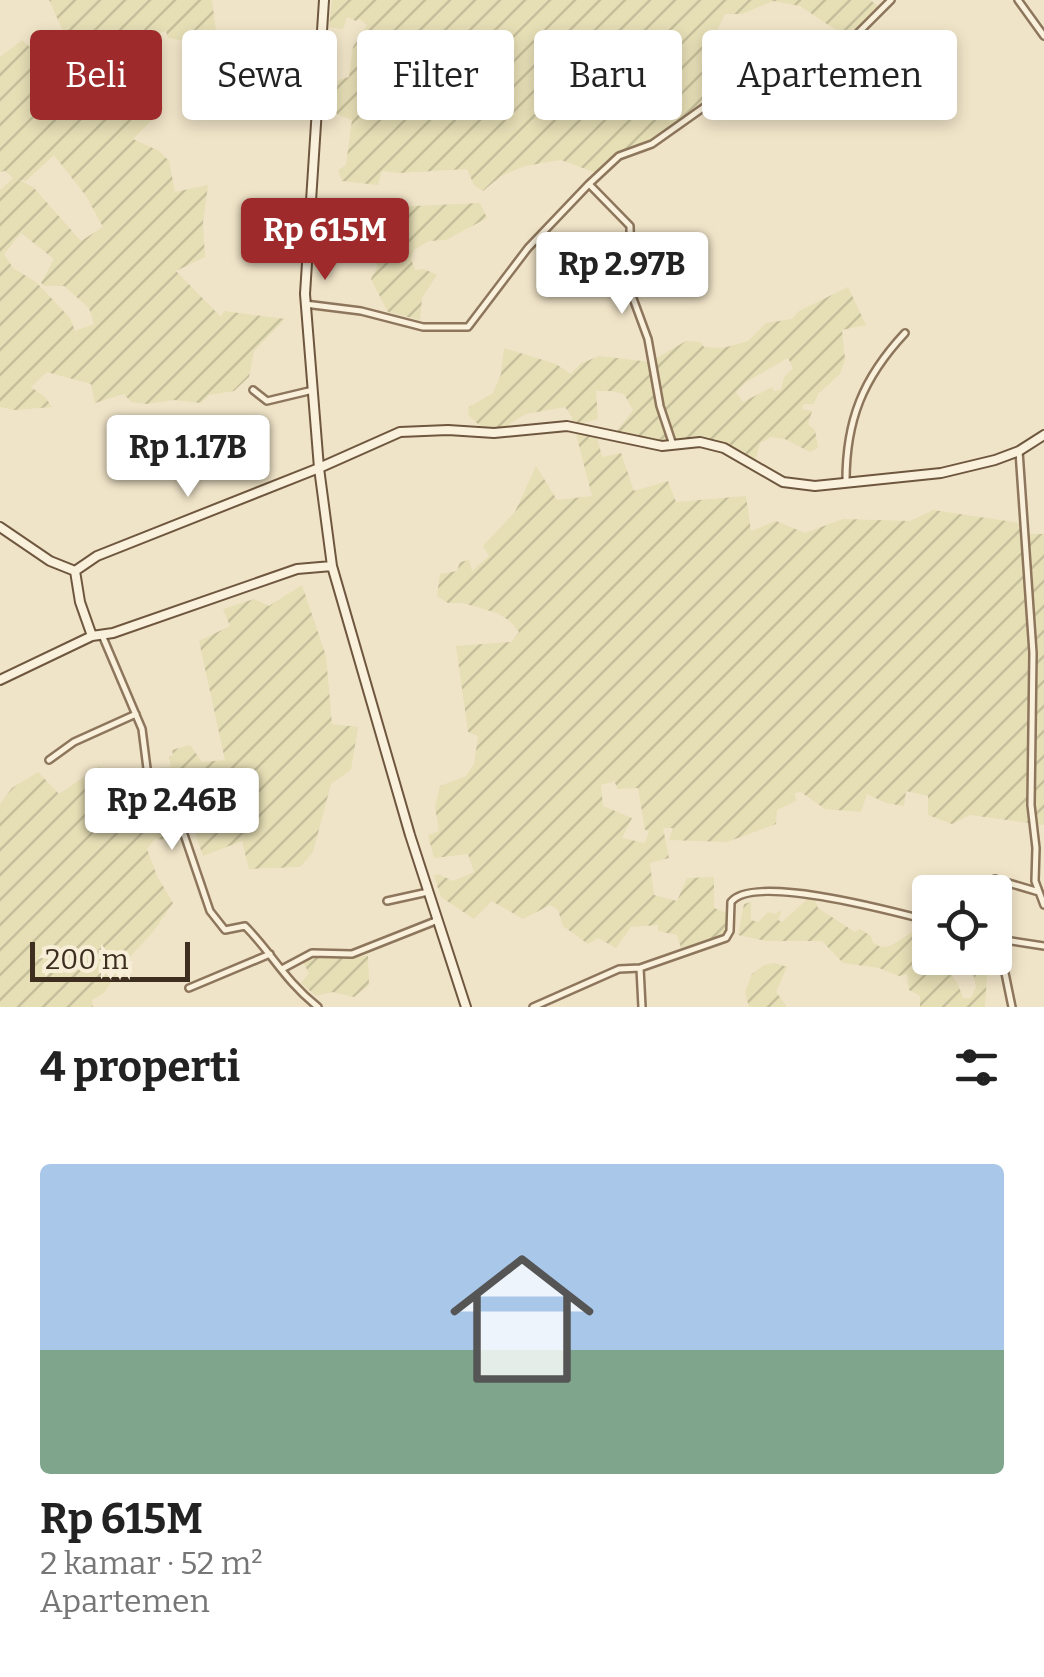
<!DOCTYPE html>
<html lang="id">
<head>
<meta charset="utf-8">
<style>
	:root { --surface:#fff; --page:#f6f6f6; --text:#222; --muted:#767676; --line:#e0e0e0; --accent:#9e2a2b }
	body { margin:0; font-family:Bitter,serif; background:var(--page); color:var(--text); height:100vh; display:flex; flex-direction:column; font-size:38px; white-space:nowrap }
	* { box-sizing:border-box; margin:0 }
	p { font-size:32px; color:var(--muted) }
	.icon { flex:none; width:55px; height:55px; fill:none; stroke:currentColor; stroke-width:2; stroke-linecap:round; stroke-linejoin:round }
	.map { position:relative; height:1007px; overflow:hidden }
	.panel { display:flex; flex-direction:column; background:var(--surface); flex:1 }
	.panel>* { flex:none }
	.guide { position:absolute; left:30px; top:30px; width:985px; height:90px; display:flex; gap:20px }
	.buttons { position:absolute; left:912px; top:875px; display:grid; gap:20px }
	.buttons a { display:grid; place-items:center; width:100px; height:100px; border-radius:10px; background:var(--surface); box-shadow:0 5px 15px #0003; font-size:50px }
	.scale { position:absolute; left:30px; bottom:25px; width:160px; box-sizing:border-box; padding-left:10px; border:5px solid #3d2e20; border-top:0; font-size:28px; line-height:35px; white-space:nowrap; color:#3d2e20; -webkit-text-stroke:8px #f7eed8; paint-order:stroke }
	.price { position:absolute; translate:-50% -85px; padding:0 22px; border-radius:10px; background:#fff; color:#222; font-size:32px; line-height:65px; filter:drop-shadow(0 2px 5px #0008) }
	.price::after { content:''; position:absolute; left:50%; top:60px; width:30px; height:22px; margin-left:-15px; background:inherit; clip-path:polygon(0 0,100% 0,50% 100%) }
	.price.current { background:var(--accent); color:#fff }
	ul { padding:0; list-style:none }
	li { display:grid; align-content:center; gap:20px; height:530px; padding:0 40px }
	li+li { border-top:2px solid var(--line) }
	li span { display:grid; place-items:center; height:310px; border-radius:10px; color:#555 }
	li>.icon { margin-inline-start:auto }
	span .icon { width:180px; height:180px; fill:#fffc; stroke-width:1 }
	li b { font-size:42px }
	h2 { display:flex; justify-content:space-between; align-items:center; height:120px; padding:0 40px; font-size:42px }
	.pill { padding:0 35px; border-radius:10px; background:var(--surface); box-shadow:0 5px 15px #0003; font-size:35px; line-height:90px }
	.pill.current { background:var(--accent); color:#fff }
	.map>svg:first-child { display:block }
	.farmland { fill:url(#farmland-furrows); fill-rule:evenodd }
	.lines { fill:none; stroke-linecap:round; stroke-linejoin:round }
	.street-casing { stroke:#8d765c; stroke-width:10 }
	.secondary-casing { stroke:#6f573f; stroke-width:12 }
	.street { stroke:#faf1dc; stroke-width:5 }
	.secondary { stroke:#faf1dc; stroke-width:8 }
</style>
</head>
<body>
<div class="map">
<svg width="1044" height="1007" viewBox="0 0 1044 1007">
	<defs>
		<pattern id="farmland-furrows" width="10" height="10" patternUnits="userSpaceOnUse" patternTransform="scale(2.5)"><rect width="10" height="10" fill="#e6deb5"/><path d="M-1 1l2-2M0 10L10 0M9 11l2-2" fill="none" stroke="#c6bf9b"/></pattern>
	</defs>
	<rect width="100%" height="100%" fill="#f0e4c8"/>
	<path class="farmland" d="M49,0H212L218,47L168,38L166,31L147,37L148,45H154L142,81L148,92L164,108L133,139L159,151L169,161L175,192L208,185L203,223L205,257L176,271L221,317L224,311L285,319L254,351L249,377L234,391L209,395L201,403L174,400L147,404L131,402L124,394L95,403L91,384L47,372L31,387L45,397L52,407L15,410L0,407V190L13,178L5,171L0,172V57L22,40L40,56L44,81L49,88L56,84L57,58L70,47ZM54,155L86,196L103,227L81,241L33,187L19,180L26,181ZM21,233L54,259L41,283L45,286H64L89,308L94,324L75,331L70,318L36,282L13,268L4,254Z
		M332,0H870L882,9L851,40L800,6L773,1L742,14H725L706,53L718,97L652,144L599,174L561,160L525,166L501,176L483,191L474,185L467,169L399,173L382,171L378,185L342,181L338,170L346,165L352,120L334,113L338,80L349,77L353,47L367,25L359,19L356,21L347,17L343,29L329,27Z
		M480,203L487,218L446,240L429,241L414,250L411,259L415,270L424,269L437,275L422,298L420,320L388,312L371,279L377,267L378,229L349,225L352,215L392,214V207Z
		M848,287L866,325L842,330L845,359L840,374L818,394L814,404H804L802,409L812,411L808,424L815,430L818,448L810,452L785,439L771,437L760,443L755,462L700,442L673,445L614,435L633,410L624,394L611,391H596L598,419L571,426L572,417L565,407L526,414L509,424L506,432H487L468,415L469,407L493,393L501,374L504,348L556,364L571,374L580,364L599,356L650,362L686,341L700,342L704,347L723,348L748,341L766,323L792,319L799,311ZM788,358L793,368L784,377L781,390L774,391L772,387L743,402L736,392L746,382Z
		M576,434L597,437L602,457L621,453L634,491L668,481L676,502L746,496L751,531L776,521L805,533L843,519L910,521L933,510L1026,524L1028,534H1044V825L970,815L952,824L928,815V796L906,791L904,806L886,803L867,794L861,812L825,809L801,792L795,793L796,801L777,810L776,824L727,842L669,840L673,828H663L669,858L650,863L654,895L677,901L687,878L714,877V908L730,914V931L708,944L682,951L677,935L658,931V925L631,927L616,948L598,938L588,944L563,926L558,910L550,905L523,919L492,901L474,919L441,897L434,876L438,874L453,881L474,872L468,854L434,858L428,835L439,831L435,807L440,786L466,776L474,764L478,736L468,732L456,646L511,642L519,632L510,621L497,613L463,603H448L437,596L440,574L457,571L460,562L469,560L472,571L489,556L483,546L515,512L536,466L557,500L592,496ZM614,781L618,789L638,788L645,830L649,831L645,843L622,838L632,818L603,806L601,785Z
		M302,585L326,656L332,724L358,727L351,770L331,784L313,852L300,867L249,869L242,841L203,856L189,815L161,792L155,778L158,768L171,767L169,757L173,755L172,750L190,745L202,762L225,760L199,641L230,626L223,609L254,599L269,606Z
		M100,766L112,789L147,779L140,801L154,823L168,821L175,840L155,839L147,849L157,876L173,903L153,932L123,964L104,993L92,1000L93,1007H0V804L12,788L38,772L59,794Z
		M813,894L818,895L815,901L818,908L855,932L860,929L871,936L873,943L881,947L890,946L912,932L930,942V958H937L957,982L963,998H971L976,987L973,974L987,975L985,1007H920V996L909,990L907,974L899,976L879,968L843,963L822,941H766L738,935L744,904L751,902V920L758,922L768,912L775,914L782,910L778,920L782,922Z
		M321,955L338,958L368,956L369,985L354,997L332,992L316,996L301,983L309,973L302,961L306,956Z
		M775,963L787,967L776,992L787,1007H749L745,992L752,974L764,965Z"/>
	<g class="lines">
		<defs>
			<path id="street" d="M1018,0L1044,36
				M589,184L630,226L631,293L648,339L660,406L673,445
				M305,304L361,311L423,327H468L528,248L589,184L619,156L652,144L734,86L760,40H771L831,55L851,40L891,0
				M253,390L267,401L313,390
				M1019,451L1033,653L1031,805L1036,848L1035,881L1044,905
				M846,481C846,420 863,378 905,333
				M102,635L142,729L150,792L176,811L210,911L225,930L245,926C272,953 284,980 318,1007
				M49,760L74,742L136,714
				M995,879L1039,892
				M387,901L428,892
				M998,939L1012,1007
				M998,939L1044,946
				M640,968L642,1007
				M282,969L312,953L352,954L438,920
				M189,988L270,954
				M533,1007L619,969L640,968L726,938L730,931L731,902C753,873 895,912 930,921"/>
			<path id="secondary" d="M324,0L305,294L319,468L332,566L410,835L466,1007
				M0,527L50,561L75,571
				M75,571L97,556L319,468L400,432L448,430L494,433L567,426L662,446L700,442L724,448L783,482L815,486L941,473L995,460L1019,451L1044,435
				M75,571L80,602L92,636
				M0,680L92,636L113,633L297,569L332,566"/>
		</defs>
		<use href="#street" class="street-casing"/>
		<use href="#secondary" class="secondary-casing"/>
		<use href="#street" class="street"/>
		<use href="#secondary" class="secondary"/>
	</g>
</svg>
<div class="buttons">
<a><svg class="icon" aria-label="locate" viewBox="0 0 24 24"><circle cx="12" cy="12" r="6"/><path d="M12 2v4M12 18v4M2 12h4M18 12h4"/></svg></a>
</div>
<div class="scale">200 m</div>
<b class="price current" style="left:325px;top:283px">Rp 615M</b>
<b class="price" style="left:622px;top:317px">Rp 2.97B</b>
<b class="price" style="left:188px;top:500px">Rp 1.17B</b>
<b class="price" style="left:172px;top:853px">Rp 2.46B</b>
<div class="guide">
<a class="pill current">Beli</a>
<a class="pill">Sewa</a>
<a class="pill">Filter</a>
<a class="pill">Baru</a>
<a class="pill">Apartemen</a>
</div>
</div>
<section class="panel">
<h2>4 properti<svg class="icon" aria-label="filters" viewBox="0 0 24 24"><path d="M4 7h16M4 17h16"/><circle cx="9" cy="7" r="2"/><circle cx="15" cy="17" r="2"/></svg></h2>
<ul>
<li><span style="background:linear-gradient(#a9c7e8 60%,#7fa58c 0)"><svg class="icon" aria-label="home" viewBox="0 0 24 24"><path d="M3 11l9-7 9 7M6 9v11h12V9"/></svg></span><div><b>Rp 615M</b><p>2 kamar · 52 m²</p><p>Apartemen</p></div></li>
</ul>
</section>
</body>
</html>
